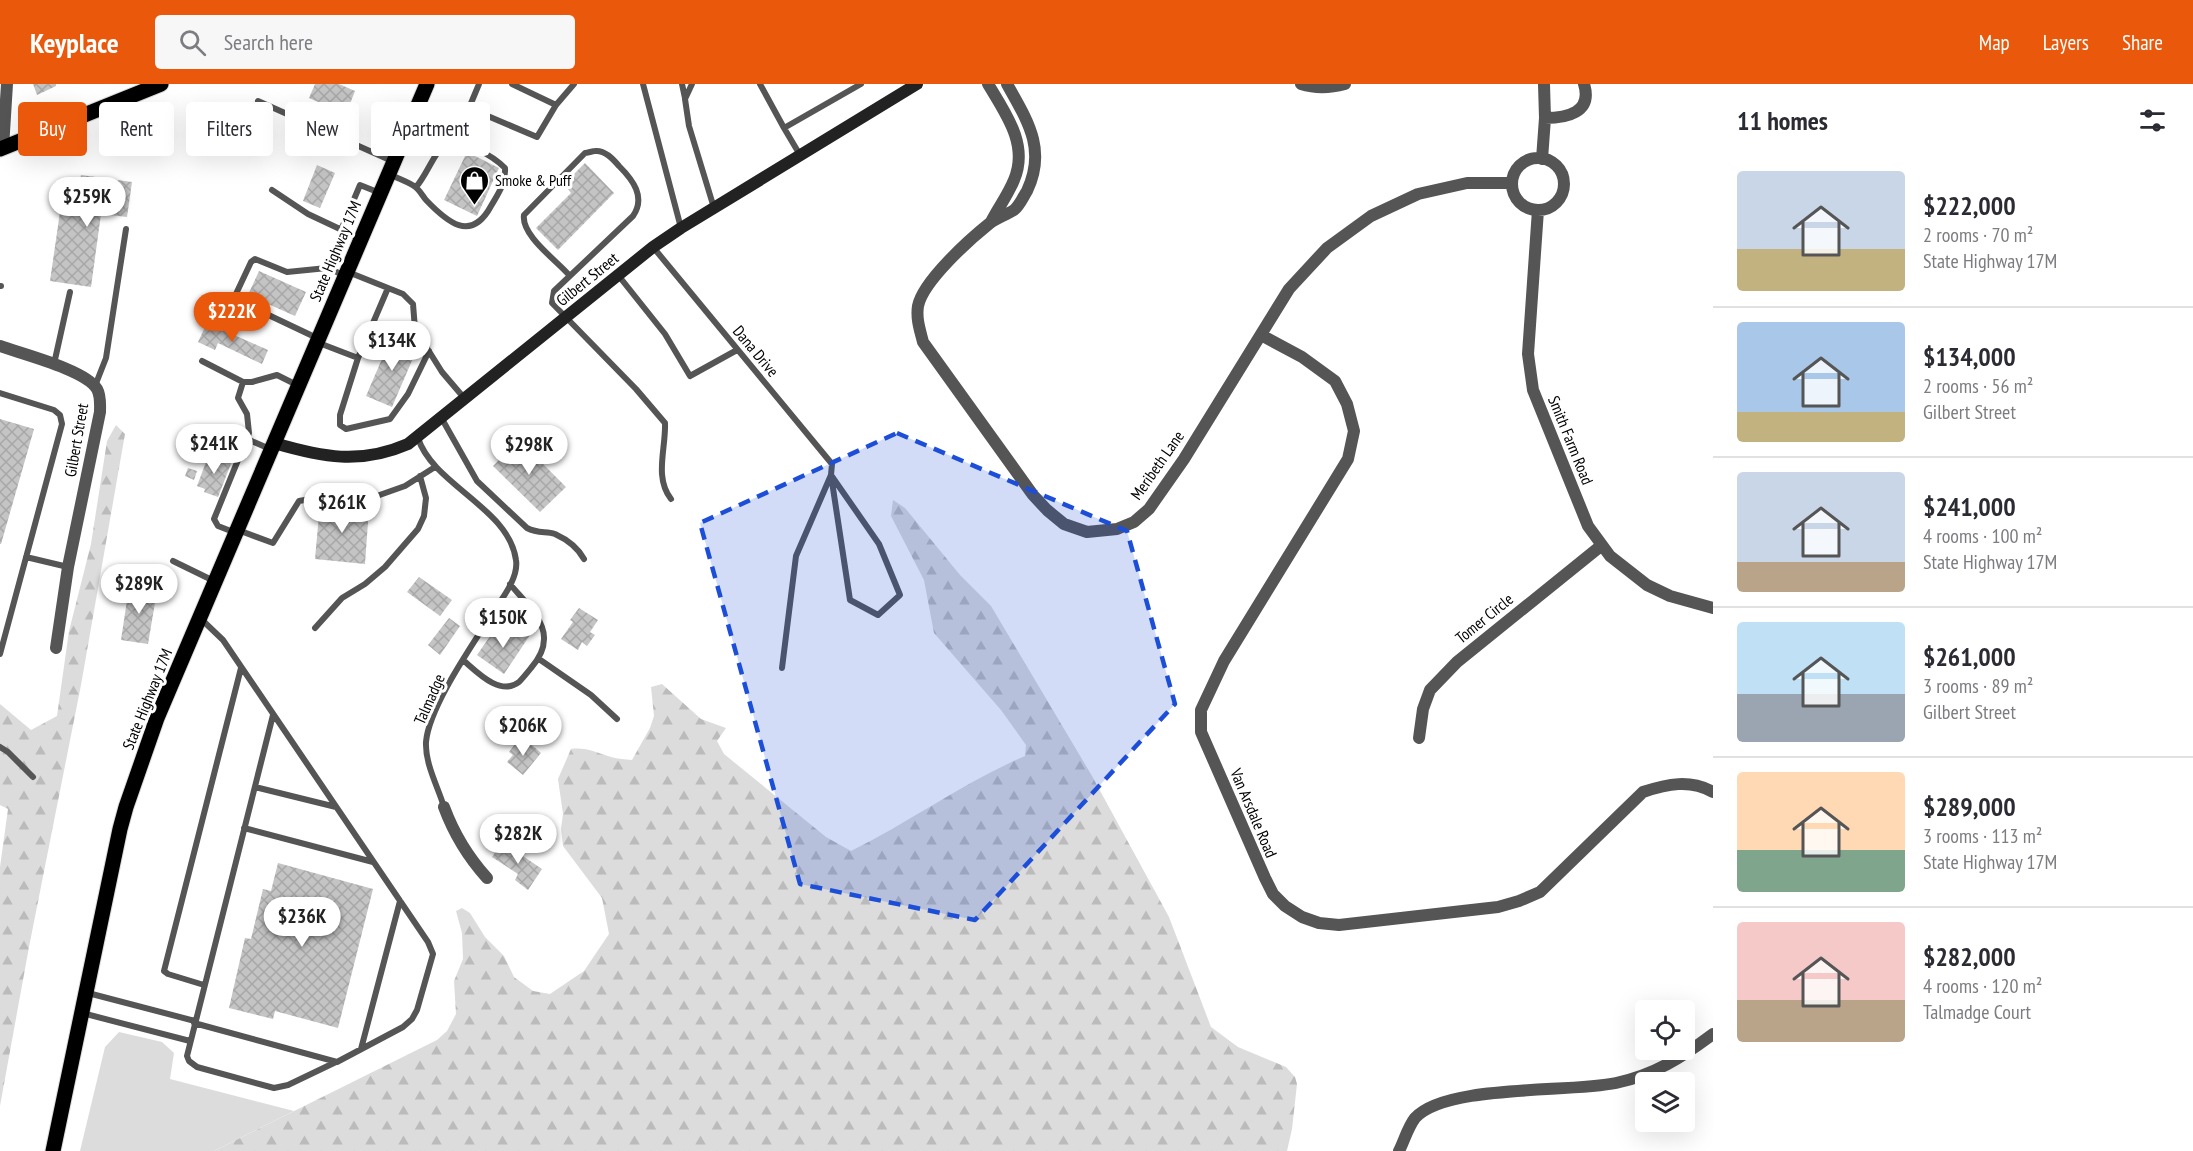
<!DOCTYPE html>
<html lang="en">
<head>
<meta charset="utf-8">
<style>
	:root { --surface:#fff; --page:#f7f7f7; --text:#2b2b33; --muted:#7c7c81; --line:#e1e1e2; --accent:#ea580c }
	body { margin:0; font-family:"PT Sans Narrow",sans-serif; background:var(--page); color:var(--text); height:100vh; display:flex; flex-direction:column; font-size:22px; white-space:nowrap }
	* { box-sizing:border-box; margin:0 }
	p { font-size:20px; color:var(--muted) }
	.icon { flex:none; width:33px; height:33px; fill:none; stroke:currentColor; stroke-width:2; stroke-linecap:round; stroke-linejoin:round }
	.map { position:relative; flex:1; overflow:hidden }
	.details { display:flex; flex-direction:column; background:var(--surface); width:480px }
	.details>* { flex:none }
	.guide { position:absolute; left:18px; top:18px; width:570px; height:54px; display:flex; gap:12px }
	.fabs { position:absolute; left:1635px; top:916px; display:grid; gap:12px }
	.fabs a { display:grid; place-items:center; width:60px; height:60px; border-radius:6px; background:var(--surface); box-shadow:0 6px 24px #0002; font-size:30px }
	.price { position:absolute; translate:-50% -51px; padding:0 14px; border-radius:21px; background:#fff; color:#222; font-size:20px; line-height:39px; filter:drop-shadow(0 2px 3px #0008) }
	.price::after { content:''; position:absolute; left:50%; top:36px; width:18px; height:14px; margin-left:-9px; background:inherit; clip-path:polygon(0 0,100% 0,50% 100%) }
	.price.active { background:var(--accent); color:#fff }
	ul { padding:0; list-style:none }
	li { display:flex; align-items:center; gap:18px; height:150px; padding:0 24px }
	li+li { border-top:2px solid var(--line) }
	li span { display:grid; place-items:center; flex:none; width:168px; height:120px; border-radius:6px; color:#555 }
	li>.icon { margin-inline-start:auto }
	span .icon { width:72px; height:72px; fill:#fffc; stroke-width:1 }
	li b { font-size:26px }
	h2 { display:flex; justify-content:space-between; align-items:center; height:72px; padding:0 24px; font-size:26px }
	.chip { padding:0 21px; border-radius:6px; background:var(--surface); box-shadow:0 6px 24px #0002; font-size:21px; line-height:54px }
	.chip.active { background:var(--accent); color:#fff }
	header { display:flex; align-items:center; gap:36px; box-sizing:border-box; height:84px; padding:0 30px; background:var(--accent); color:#fff }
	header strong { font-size:28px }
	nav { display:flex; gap:33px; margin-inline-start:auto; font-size:21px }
	.search { width:420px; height:54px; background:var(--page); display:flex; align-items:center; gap:15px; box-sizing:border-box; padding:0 21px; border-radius:6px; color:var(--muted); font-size:22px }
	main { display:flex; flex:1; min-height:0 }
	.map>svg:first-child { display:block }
	.grass { fill:#dcdcdc }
	.forest { fill:url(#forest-firs) }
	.building { fill:url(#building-cross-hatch) }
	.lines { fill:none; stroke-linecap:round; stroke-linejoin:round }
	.primary-casing { stroke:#dbdbdb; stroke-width:17 }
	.lane { stroke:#555; stroke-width:6 }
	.street { stroke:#555; stroke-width:12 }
	.secondary { stroke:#222; stroke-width:12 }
	.primary { stroke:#000; stroke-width:15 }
	.marked { fill:#1d4ed8; fill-opacity:0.2; stroke:#1d4ed8; stroke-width:4.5; stroke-dasharray:12 8; stroke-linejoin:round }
	.labels { text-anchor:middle; stroke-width:6; stroke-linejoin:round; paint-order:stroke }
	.poi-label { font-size:16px; fill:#000; stroke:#fff; text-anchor:start }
	.street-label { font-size:16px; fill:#000; stroke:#fff }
</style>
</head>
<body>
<header>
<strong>Keyplace</strong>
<div class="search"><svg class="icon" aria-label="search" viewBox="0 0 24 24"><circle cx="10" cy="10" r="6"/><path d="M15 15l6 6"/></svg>Search here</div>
<nav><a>Map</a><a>Layers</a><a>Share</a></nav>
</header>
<main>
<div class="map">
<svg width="1713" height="1067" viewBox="0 0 1713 1067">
	<defs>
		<pattern id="forest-firs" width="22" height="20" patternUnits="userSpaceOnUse" patternTransform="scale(1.5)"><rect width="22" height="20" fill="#dcdcdc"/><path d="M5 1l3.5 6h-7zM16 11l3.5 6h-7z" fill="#bbb"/></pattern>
		<pattern id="building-cross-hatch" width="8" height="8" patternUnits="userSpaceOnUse" patternTransform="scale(1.5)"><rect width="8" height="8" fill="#c4c4c4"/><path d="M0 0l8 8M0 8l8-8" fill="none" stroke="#a7a7a7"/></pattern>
	</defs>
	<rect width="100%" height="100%" fill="#fff"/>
	<path class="grass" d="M119,948L162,958L174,969L170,995L294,1027L214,1067H80L105,963Z"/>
	<path class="forest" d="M116,341L125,350L81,601L29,863L0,1022V783L8,725L0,721V620L31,646L57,632L69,547L91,460L107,357Z
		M893,416L905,424L960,491L991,522L1092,692L1169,833L1211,943L1238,963L1286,983L1295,993L1297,1000L1292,1045L1287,1067H214L437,956L447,947L456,930L454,897L463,875L462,849L456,827L462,824L470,829L485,853L504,872L514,893L533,907L550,910L584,887L609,850L602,814L563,762L561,745L563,730L558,695L571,665C587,663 597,669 611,673C618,675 625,675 632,676L650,644L654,632L651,603L662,600L701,635L726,644L717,657L724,670L826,753L851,767C910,738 964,698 1025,672L1026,661L1001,626L934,549L924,496L891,432Z"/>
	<path class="building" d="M33,0H56V2L37,11Z
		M315,0H339L355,7L346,30L309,14Z
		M467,68L499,84L477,132L444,116Z
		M585,79L614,109L558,166L536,144L571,109L564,100Z
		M317,81L335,89L320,124L303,117Z
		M81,91L132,98L127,133L101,130L91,203L50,197L60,128L75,130Z
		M259,187L306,208L295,232L248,211Z
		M207,239L268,266L262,280L218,259L215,266L198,258Z
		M391,254L417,265L392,323L366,312Z
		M0,335L34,345L1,460H0Z
		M519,356L566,403L540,428L493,382Z
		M212,369L232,377L218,413L204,408L205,405L197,402L206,378L208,379Z
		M188,384L197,387L194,396L185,392Z
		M320,420L369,424L365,480L315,475Z
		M419,493L452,516L440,532L407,508Z
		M129,503L157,507L148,560L121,556Z
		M579,524L598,536L590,548L595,551L587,562L582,558L578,566L561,555L573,538L570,536Z
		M449,534L460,542L440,571L428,561Z
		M519,542L530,551L504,590L477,571L493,548L507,557Z
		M526,656L541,669L523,691L507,678L513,671L509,668L516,659L520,663Z
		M502,758L542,785L528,806L515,796L518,790L492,773Z
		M278,779L373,805L338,944L275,927L273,935L229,924L245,854L251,855L263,805L271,807Z"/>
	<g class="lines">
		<defs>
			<path id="primary" d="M0,65L161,0
				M53,1067L120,745L126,723L157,634L427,0"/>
		</defs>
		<use href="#primary" class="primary-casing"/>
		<path class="lane" d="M479,0L469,24L537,53L556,21L512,0
			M643,0L681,144
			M682,0L685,14
			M692,0L685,15L689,42L714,124
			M760,0L784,44
			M258,17L392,77
			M556,21L574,0
			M419,23L448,33L469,24
			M800,71L784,44L861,0
			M388,90C397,94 406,97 414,102C419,105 422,111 426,116C447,138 471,159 491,122C498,110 506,99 505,84C491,70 466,58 447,57C433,70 428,89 416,103
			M272,106L308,130L359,154
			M341,146L360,101L380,109
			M653,163L832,380L831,391L796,472L782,584
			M348,188L403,210L413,220L415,245L442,288L465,315
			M569,191C556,176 521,151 524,131L585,69C587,69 593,67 595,67C605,66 613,75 619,82C633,96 646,113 633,132L554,207L552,219L636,305L665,339C666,365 654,393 671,415
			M618,191L665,250L690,292L737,266
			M0,202H1
			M317,254L237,216L235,212L251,178L255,175L287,188L327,184L344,191
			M319,259L358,274L388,204
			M358,274L340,331V341L346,345L390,335L408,310L429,267
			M202,277L243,298H252L277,291L297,301
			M54,280L70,208
			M95,302L106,274L126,145
			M0,309L54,326L60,331L62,340L0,570
			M442,335L477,397L527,444C538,450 546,447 555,450C566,455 578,464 584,475
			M418,354C433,401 509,424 516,476C519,495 500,517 490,533C471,563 429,623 426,658C425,680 438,703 444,723
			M247,355L270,365
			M831,391L879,460L900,511L878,531L850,516Z
			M238,446L273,459L299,417L328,412L374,413L405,402L435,383
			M236,449L218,442L214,435L249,349L247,330L238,314L243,298
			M26,473L68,483
			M173,477L214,497
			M315,544L342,514L365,500L385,483L418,445L424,432L426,414L420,392
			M539,575L591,611L617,635
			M463,576C476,587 500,613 519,598C523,594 527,589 531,584C538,576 544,566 544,555C545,535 522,515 510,500
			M273,631L187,972L189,977L197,983L274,1004L288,1001L336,978
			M0,663L8,668L33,693
			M255,703L336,723
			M244,744L373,778
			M204,901L168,890L164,887L165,883L241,584
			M88,909L195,937
			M82,929L190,957
			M194,939L337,978L403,943L412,935L417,926L433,870L428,858L223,556L200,534
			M361,965L400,817"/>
		<path class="street" d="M988,0C1006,30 1029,61 1014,96C1008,111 998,124 991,138
			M1007,0C1027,36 1047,65 1027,107C1023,113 1020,121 1014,126C1006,131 997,134 990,139C970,155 923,197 918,222C916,235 920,246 923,258L1033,411L1047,426L1064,440L1087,448L1117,445L1134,438L1149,425L1184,375L1289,205L1327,164L1371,132L1418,110L1467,99H1512
			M1301,0C1317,5 1330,4 1345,0
			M1545,34C1566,34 1593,29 1584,0
			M3,64L7,0
			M1512 100a26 26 0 1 1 52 0a26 26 0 1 1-52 0Z
			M1542,75L1545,34L1544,0
			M1538,126L1528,270L1533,306L1588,442L1610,472L1647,501L1670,512L1713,524
			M1261,251L1302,273L1335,297L1347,320L1354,347L1348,375L1224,577L1201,626V648L1265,794L1273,810L1285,822L1302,833L1319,839L1339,841L1498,823L1519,817L1540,808L1643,708C1667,700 1690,695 1713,708
			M0,262C22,270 86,286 97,305C101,312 100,321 100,328L68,483L56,564
			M1419,654L1423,625L1430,606L1457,578L1602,461
			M444,723C454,750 468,773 487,794
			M1399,1067C1404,1057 1408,1043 1415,1034C1446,1000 1568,1009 1616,999C1654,991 1681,974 1713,950"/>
		<path class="secondary" d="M274,359C322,373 360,381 408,360L653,163L681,144L917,0"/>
		<use href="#primary" class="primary"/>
	</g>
	<path class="marked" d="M897,349L1127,447L1175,620L975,836L800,800L700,439Z"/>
	<defs>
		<symbol id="shop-pin" viewBox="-11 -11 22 30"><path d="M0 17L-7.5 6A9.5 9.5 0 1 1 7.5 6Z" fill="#000" stroke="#fff"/><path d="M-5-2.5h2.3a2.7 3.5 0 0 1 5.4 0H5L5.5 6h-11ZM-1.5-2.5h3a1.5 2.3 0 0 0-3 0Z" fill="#fff"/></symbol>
	</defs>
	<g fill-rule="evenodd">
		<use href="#shop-pin" x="458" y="80" width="33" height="45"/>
	</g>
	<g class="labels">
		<g class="poi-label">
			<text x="495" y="102">Smoke &amp; Puff</text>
		</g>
		<g class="street-label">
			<text transform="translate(335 167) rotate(-67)" y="6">State Highway 17M</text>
			<text transform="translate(587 195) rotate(-39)" y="6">Gilbert Street</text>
			<text transform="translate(756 267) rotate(50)" y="6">Dana Drive</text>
			<text transform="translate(76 356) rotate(-80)" y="6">Gilbert Street</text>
			<text transform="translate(1571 356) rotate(68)" y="6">Smith Farm Road</text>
			<text transform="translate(1157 381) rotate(-55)" y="6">Meribeth Lane</text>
			<text transform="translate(1484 534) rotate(-39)" y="6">Tomer Circle</text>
			<text transform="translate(147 615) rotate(-68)" y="6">State Highway 17M</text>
			<text transform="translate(429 615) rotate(-66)" y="6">Talmadge</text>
			<text transform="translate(1254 729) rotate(67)" y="6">Van Arsdale Road</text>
		</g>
	</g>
</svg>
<div class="fabs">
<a><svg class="icon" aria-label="locate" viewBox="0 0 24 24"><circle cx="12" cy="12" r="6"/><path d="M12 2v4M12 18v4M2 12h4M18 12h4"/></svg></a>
<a><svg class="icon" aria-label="layers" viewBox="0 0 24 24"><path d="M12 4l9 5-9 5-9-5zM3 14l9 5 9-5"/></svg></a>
</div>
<b class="price" style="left:87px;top:144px">$259K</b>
<b class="price active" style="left:232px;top:259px">$222K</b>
<b class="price" style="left:392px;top:288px">$134K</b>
<b class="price" style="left:214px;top:391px">$241K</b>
<b class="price" style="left:529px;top:392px">$298K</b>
<b class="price" style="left:342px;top:450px">$261K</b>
<b class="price" style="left:139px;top:531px">$289K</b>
<b class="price" style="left:503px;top:565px">$150K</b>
<b class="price" style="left:523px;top:673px">$206K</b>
<b class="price" style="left:518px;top:781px">$282K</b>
<b class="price" style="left:302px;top:864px">$236K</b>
<div class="guide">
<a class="chip active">Buy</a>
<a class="chip">Rent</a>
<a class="chip">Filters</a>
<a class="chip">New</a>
<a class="chip">Apartment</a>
</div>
</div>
<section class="details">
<h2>11 homes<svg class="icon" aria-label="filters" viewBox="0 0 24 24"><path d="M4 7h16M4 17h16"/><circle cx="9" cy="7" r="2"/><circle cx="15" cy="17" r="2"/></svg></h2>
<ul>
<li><span style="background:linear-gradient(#c9d6e8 65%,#c2b280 0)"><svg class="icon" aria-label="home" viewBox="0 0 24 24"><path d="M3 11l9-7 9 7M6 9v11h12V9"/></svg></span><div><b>$222,000</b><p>2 rooms · 70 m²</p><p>State Highway 17M</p></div></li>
<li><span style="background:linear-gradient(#a9c7e8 75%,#c2b280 0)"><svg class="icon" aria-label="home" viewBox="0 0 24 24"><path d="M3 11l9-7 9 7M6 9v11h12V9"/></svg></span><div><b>$134,000</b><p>2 rooms · 56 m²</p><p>Gilbert Street</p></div></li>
<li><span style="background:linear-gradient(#c9d6e8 75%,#b9a48a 0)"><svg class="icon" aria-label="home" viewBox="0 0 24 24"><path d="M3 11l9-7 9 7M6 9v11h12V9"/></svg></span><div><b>$241,000</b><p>4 rooms · 100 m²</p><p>State Highway 17M</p></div></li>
<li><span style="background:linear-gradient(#bfe0f5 60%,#9aa5b1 0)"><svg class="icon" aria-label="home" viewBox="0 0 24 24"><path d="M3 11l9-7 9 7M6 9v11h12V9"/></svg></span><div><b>$261,000</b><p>3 rooms · 89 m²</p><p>Gilbert Street</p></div></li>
<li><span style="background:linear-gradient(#ffd9b3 65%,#7fa58c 0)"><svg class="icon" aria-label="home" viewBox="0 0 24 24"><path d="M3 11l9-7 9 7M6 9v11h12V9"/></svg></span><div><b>$289,000</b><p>3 rooms · 113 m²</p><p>State Highway 17M</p></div></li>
<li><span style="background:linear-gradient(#f6c9c9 65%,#b9a48a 0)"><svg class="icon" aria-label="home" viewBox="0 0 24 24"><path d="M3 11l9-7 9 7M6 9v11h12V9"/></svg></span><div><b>$282,000</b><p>4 rooms · 120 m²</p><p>Talmadge Court</p></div></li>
</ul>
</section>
</main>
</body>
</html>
